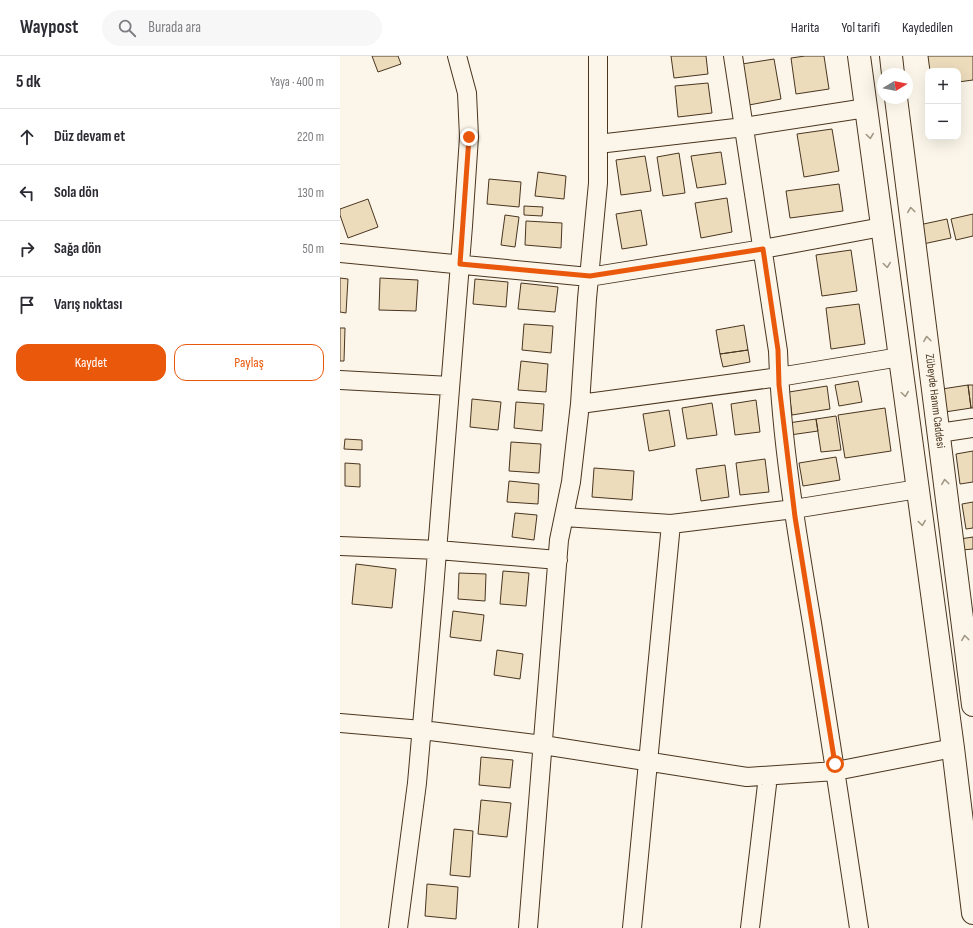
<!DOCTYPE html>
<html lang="tr">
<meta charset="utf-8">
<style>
body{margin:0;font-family:"Sofia Sans Condensed",sans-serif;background:#f7f7f7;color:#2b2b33}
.controls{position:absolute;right:12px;top:12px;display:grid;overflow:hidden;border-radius:8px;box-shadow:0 4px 16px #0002}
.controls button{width:36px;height:36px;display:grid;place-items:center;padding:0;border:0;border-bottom:1px solid #e1e1e2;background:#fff;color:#2b2b33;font:20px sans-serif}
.compass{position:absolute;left:537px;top:12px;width:36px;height:36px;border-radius:50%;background:#fff;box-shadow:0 4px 16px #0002;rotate:80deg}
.stop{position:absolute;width:12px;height:12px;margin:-9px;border:3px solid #ea580c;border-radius:50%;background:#fff}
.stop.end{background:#ea580c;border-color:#fff;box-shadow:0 1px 4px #0008}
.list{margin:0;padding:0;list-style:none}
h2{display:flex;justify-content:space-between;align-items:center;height:52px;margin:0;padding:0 16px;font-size:17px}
h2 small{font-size:13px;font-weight:400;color:#7c7c81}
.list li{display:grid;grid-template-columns:26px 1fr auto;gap:12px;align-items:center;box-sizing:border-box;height:56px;padding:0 16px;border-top:1px solid #e1e1e2}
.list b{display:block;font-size:15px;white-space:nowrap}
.list em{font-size:13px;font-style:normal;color:#7c7c81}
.actions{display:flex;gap:8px;padding:12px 16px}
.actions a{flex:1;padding:9px 0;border:1px solid #ea580c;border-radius:12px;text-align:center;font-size:14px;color:#ea580c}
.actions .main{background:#ea580c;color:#fff}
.icon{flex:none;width:22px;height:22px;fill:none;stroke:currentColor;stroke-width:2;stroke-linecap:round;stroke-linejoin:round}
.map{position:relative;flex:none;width:633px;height:872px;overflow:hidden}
header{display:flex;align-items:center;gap:24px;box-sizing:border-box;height:56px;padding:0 20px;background:#fff;border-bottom:1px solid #e1e1e2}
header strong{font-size:19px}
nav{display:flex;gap:22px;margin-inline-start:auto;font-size:14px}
.search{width:280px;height:36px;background:#f7f7f7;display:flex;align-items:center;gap:10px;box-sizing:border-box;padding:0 14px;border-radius:22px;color:#7c7c81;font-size:15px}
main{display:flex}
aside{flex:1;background:#fff}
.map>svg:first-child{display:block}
.building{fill:#ecdcbc;stroke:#4a3520}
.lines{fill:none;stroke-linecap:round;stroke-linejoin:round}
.minor-casing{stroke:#4a3520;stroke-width:20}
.major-casing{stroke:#4a3520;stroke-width:24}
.minor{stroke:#fbf6e9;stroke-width:18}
.major{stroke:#fbf6e9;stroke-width:22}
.oneway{stroke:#a29684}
.route{stroke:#ea580c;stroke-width:5}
.labels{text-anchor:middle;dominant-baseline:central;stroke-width:3;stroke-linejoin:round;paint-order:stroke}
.street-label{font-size:12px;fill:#4a3520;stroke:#fbf6e9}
</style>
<header>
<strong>Waypost</strong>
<div class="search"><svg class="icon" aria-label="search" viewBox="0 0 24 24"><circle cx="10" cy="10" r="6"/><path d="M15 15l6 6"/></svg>Burada ara</div>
<nav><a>Harita</a><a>Yol tarifi</a><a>Kaydedilen</a></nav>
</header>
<main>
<aside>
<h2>5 dk<small>Yaya · 400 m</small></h2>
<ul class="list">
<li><svg class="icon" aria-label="ahead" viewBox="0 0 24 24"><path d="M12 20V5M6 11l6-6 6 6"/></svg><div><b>Düz devam et</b></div><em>220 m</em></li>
<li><svg class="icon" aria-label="left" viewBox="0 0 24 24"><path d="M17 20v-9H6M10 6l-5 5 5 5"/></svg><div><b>Sola dön</b></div><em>130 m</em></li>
<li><svg class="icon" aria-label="right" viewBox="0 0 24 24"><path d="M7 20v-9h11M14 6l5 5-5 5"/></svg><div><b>Sağa dön</b></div><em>50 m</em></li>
<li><svg class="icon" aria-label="arrive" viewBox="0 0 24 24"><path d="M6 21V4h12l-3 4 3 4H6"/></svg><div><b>Varış noktası</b></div></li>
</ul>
<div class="actions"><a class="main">Kaydet</a><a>Paylaş</a></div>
</aside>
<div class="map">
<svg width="633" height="872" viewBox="0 0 633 872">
<rect width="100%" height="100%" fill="#fbf6e9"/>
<path class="building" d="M32 0H58L61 8 38 16Z
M331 0H366L368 18 334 22Z
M465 0H484L489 33 456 38 451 2Z
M588 0H633V24L618 26V15H590Z
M434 3 441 43 409 49 402 8Z
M368 27 372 57 338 61 335 30Z
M492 73 499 115 464 121 457 78Z
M381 96 386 128 357 132 351 100Z
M339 97 345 137 323 140 317 101Z
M305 100 311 135 281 139 276 104Z
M198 116 226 120 224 143 195 140Z
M149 123 181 126 179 151 147 148Z
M499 128 503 155 450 162 446 135Z
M387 142 392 176 361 182 355 147Z
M28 143 38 171 8 182 0 159V153Z
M184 150 203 151 202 160 184 159Z
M301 154 307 189 282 193 276 158Z
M633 158V180L616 184 611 163Z
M165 159 179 161 175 191 161 189Z
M607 163 611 182 583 188 579 169Z
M186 165 222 167 221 192 185 189Z
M511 194 517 235 482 240 476 199Z
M0 222 8 223 6 257 0 256Z
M40 222 78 224 76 255 39 254Z
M135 223 168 226 166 251 133 248Z
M181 227 218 231 215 256 178 253Z
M519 248 525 288 491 293 486 252Z
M184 268 213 270 211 297 182 294Z
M404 269 408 294 380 298 376 274Z
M0 272H5L4 305H0Z
M408 294 410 306 383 311 380 298Z
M181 305 208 308 206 336 178 334Z
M518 325 522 346 499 350 495 329Z
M628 329H633V352H631Z
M628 329 631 352 605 356 602 333Z
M487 330 490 353 452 359 449 336Z
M132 343 161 346 158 374 130 371Z
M416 344 420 376 395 379 391 348Z
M176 346 204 348 202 375 174 372Z
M372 347 377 379 347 383 342 352Z
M545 352 551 395 505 402 498 359Z
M329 354 335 390 309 395 303 358Z
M496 360 501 394 481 396 476 363Z
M476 363 478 375 450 379 448 367Z
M5 383 22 384V394L4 393Z
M171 386 201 388 199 417 169 415Z
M633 395V426L620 428 616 398Z
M496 401 500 424 463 430 459 407Z
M425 403 429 436 400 439 396 407Z
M5 407 20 408V431L5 430Z
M385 409 389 441 361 445 356 413Z
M254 412 294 415 292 444 252 441Z
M169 425 199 428 198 448 167 446Z
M633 446V472L626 473 622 448Z
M175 457 197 459 194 484 172 481Z
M633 481V493L622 494 620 483Z
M16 508 56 513 52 552 12 548Z
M163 515 189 517 186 550 160 548Z
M119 517 146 518 145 545 118 543Z
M113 555 144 559 141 585 110 581Z
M157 594 183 598 180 623 154 619Z
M141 701 173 704 170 732 139 729Z
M141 744 171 747 167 781 138 778Z
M114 773 133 775 130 821 110 819Z
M87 828 118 831 116 863 85 860Z"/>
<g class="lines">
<g class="minor-casing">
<path id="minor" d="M393 0 438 295C441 385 457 478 472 567 488 669 504 770 519 872
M258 88 404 71 526 52
M0 197 249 221 423 193 542 171
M0 324 110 330
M240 348 439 321 560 301
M599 377 633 372
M224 461 331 468 454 453 578 433
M0 490 98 494 218 504
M0 667 82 674 203 689 407 721 496 715 613 692
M58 872 77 727 94 533 123 170 129 81 127 37 117 0
M188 872 219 484 231 426 240 348 247 243 258 127V0
M292 872 331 468
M410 872 428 720"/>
</g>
<g class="major-casing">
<path id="major" d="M519 0 613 692 633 857
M551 0 553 18
M556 42 633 649"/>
</g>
<use href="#minor" class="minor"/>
<use href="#major" class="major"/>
</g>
<defs><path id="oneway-chevron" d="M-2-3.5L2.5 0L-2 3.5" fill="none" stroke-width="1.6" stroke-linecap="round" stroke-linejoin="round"/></defs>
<g class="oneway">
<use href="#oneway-chevron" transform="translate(530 80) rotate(82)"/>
<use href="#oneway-chevron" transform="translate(571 154) rotate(-97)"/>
<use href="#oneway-chevron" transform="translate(547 209) rotate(82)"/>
<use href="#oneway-chevron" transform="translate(587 283) rotate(-97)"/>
<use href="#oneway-chevron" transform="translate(565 338) rotate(82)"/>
<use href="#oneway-chevron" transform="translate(605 426) rotate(-97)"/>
<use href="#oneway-chevron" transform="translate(582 467) rotate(82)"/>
<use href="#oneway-chevron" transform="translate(625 582) rotate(-97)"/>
</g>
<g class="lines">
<path class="route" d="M129 81 120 208 250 220 423 193 438 294 439 329 455 461 495 708"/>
</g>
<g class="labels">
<g class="street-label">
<text transform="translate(595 345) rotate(83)">Zübeyde Hanım Caddesi</text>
</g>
</g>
</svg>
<div class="controls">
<button>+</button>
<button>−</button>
</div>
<svg class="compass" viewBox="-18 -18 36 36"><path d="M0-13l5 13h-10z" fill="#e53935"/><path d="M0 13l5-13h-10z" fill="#7c7c81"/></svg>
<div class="stop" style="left:495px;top:708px"></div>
<div class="stop end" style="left:129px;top:81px"></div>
</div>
</main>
